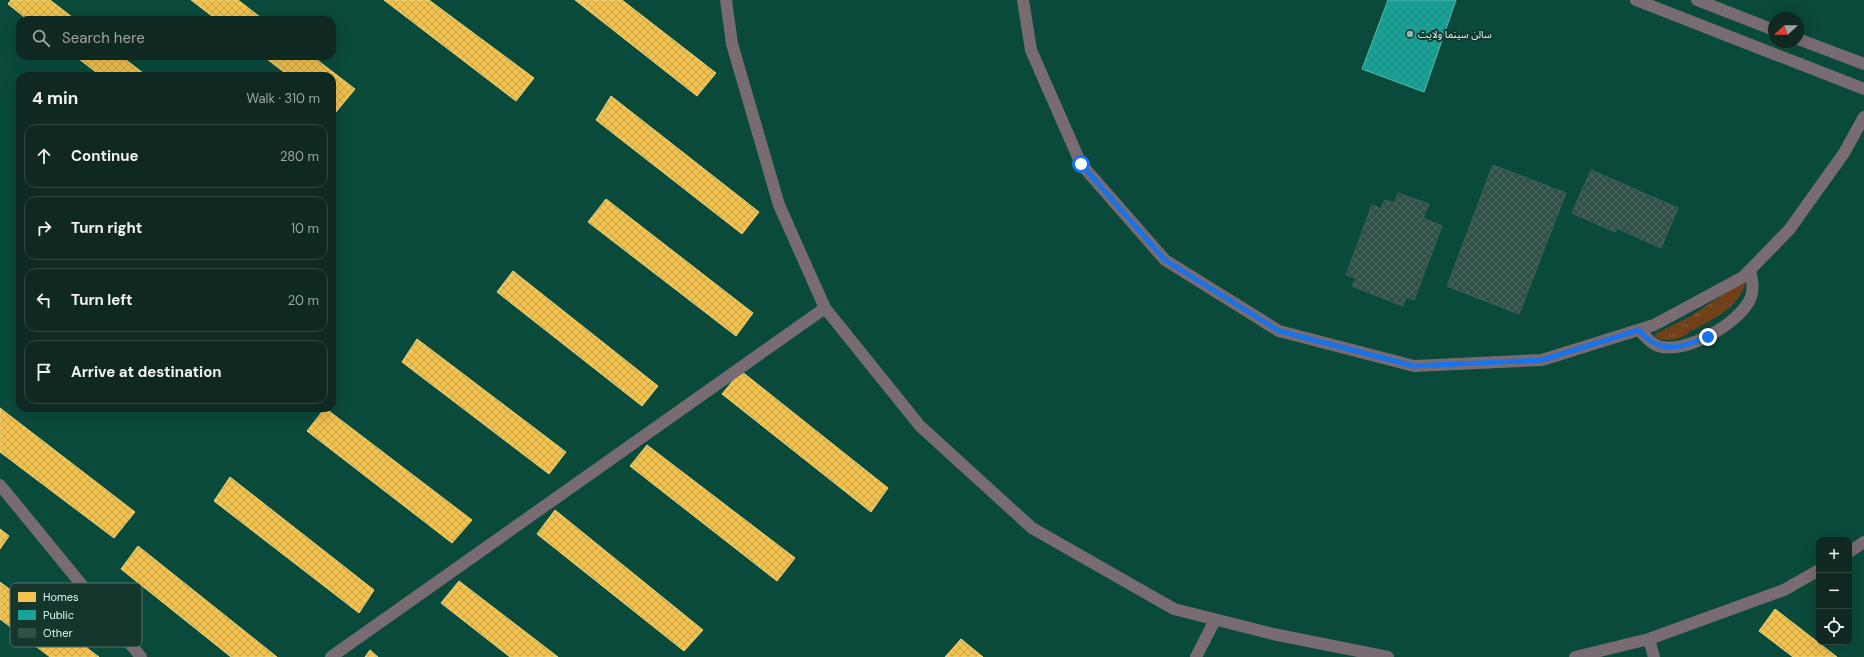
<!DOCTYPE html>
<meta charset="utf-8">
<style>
body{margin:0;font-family:"DM Sans","Noto Sans Arabic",sans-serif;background:#1e342f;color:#f1f3f6}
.controls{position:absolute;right:12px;bottom:12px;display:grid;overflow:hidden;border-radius:8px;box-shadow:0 4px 16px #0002}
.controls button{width:36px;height:36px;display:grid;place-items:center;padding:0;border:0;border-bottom:1px solid #304440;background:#102822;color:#f1f3f6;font:20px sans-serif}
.compass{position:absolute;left:1768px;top:12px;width:36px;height:36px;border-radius:50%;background:#102822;box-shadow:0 4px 16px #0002;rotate:249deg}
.stop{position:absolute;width:12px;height:12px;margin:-9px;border:3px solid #1a73e8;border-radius:50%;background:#fff}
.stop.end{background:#1a73e8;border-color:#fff;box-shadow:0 1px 4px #0008}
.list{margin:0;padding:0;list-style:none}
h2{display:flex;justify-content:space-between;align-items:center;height:52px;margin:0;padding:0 16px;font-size:17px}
h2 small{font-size:13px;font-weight:400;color:#9ca6a5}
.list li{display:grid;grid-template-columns:26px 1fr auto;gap:12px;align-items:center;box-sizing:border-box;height:64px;margin:0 8px 8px;padding:0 8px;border:1px solid #304440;border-radius:12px}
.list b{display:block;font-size:15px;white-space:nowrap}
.list em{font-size:13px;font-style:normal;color:#9ca6a5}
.icon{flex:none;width:22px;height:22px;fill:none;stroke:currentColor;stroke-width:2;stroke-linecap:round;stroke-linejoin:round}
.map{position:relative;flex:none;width:1864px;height:657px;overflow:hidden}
.search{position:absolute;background:#102822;box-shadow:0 4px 16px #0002;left:16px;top:16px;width:320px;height:44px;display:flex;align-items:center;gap:10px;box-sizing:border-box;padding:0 14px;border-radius:12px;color:#9ca6a5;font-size:15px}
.panel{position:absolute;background:#102822;box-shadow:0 4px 16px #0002;left:16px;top:72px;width:320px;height:340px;border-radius:12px}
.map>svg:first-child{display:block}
.built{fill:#0a4a3b;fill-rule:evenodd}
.grass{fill:url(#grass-tufts)}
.homes{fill:url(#homes-cross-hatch);stroke:#ead37f}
.public{fill:url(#public-cross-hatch);stroke:#51beb3}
.building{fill:url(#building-cross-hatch);stroke:#416057}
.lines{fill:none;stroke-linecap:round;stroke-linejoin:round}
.minor{stroke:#786b72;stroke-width:12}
.route{stroke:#1a73e8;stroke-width:5}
.poi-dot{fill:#94b8ad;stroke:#15362c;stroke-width:1.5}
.labels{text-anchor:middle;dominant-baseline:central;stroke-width:4;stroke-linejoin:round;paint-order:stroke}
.poi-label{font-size:10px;fill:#d9fef1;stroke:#15362c;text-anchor:start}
.key{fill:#15362c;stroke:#507267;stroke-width:1}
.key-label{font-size:11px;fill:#d9fef1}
</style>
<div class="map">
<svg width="1864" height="657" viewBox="0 0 1864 657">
<defs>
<pattern id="grass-tufts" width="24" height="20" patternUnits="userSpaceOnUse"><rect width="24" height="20" fill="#724018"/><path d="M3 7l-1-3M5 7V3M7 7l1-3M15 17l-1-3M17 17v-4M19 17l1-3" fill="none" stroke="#865d3a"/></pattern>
<pattern id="homes-cross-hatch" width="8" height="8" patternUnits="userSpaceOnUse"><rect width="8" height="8" fill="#f2c14e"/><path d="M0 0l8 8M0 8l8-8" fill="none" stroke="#c6a44c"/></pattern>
<pattern id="public-cross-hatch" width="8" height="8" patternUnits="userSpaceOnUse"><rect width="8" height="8" fill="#17a398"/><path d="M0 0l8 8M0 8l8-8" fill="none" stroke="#248980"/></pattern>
<pattern id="building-cross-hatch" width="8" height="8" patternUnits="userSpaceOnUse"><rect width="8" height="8" fill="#2f4f47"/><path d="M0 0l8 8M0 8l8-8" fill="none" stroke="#4d6962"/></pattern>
</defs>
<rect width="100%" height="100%" fill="#15362e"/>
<path class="built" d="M0 0H1864V657H0ZM1774 18H1798V42H1774ZM20 20H332V56H20ZM20 76H332V408H20ZM1819 540H1849V642H1819Z"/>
<path class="grass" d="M1744 281H1746C1741 306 1714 319 1693 330 1688 333 1683 337 1677 339 1670 341 1663 340 1656 338L1655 334 1689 317Z"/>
<path class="homes" d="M11 0H50L76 20H28L8 4Z
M191 0H238L264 20H217Z
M384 0H429L534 78 516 101Z
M575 0H622L716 73 697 96Z
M75 56H121L147 76H101Z
M263 56H312L355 89 336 112 332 109V76H289Z
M611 96 759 212 742 234 596 120Z
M606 199 753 313 736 336 588 222Z
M513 271 658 386 642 406 497 292Z
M417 339 566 452 549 474 402 362Z
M741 371 888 488 871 512 722 394Z
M0 408 135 512 114 538 0 452Z
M325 408 472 520 452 543 307 431Z
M647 445 795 558 777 581 630 466Z
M230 477 374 590 359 613 214 501Z
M555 510 703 630 684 651 537 534Z
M0 529 9 536 0 549Z
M138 546 277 657H231L121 569Z
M459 581 558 657H510L441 603Z
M0 582 99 657H50L0 619Z
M1775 609 1837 657H1793L1759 631Z
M961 639 983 657H945Z
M370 650 378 657H365Z"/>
<path class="public" d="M1388 0H1456L1424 92 1362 69Z"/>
<path class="building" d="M1493 165 1566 193 1519 314 1447 286Z
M1591 170 1678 208 1661 248 1617 228 1615 232 1572 213Z
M1398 193 1429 204 1423 218 1442 226 1414 300 1406 297 1403 306 1352 286 1356 278 1346 275 1372 205 1381 209 1385 200 1394 203Z"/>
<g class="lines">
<path class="minor" d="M726 0 732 44 779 205 825 308 920 426 1032 528 1174 609 1273 634 1388 657
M1023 0 1031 50 1081 164 1165 260 1279 331 1414 366 1542 360 1654 325 1743 277 1789 230 1844 153 1864 117
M1636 0 1864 89
M1697 0 1774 30
M1798 39 1864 64
M1639 330C1645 336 1650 343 1658 346 1685 355 1741 323 1751 297 1754 288 1752 279 1750 270
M0 485 141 657
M1849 552 1864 542
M1649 639 1654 657
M331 657 825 308
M1196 657 1215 620
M1575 657 1649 639 1784 590 1819 570"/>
</g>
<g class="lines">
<path class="route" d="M1081 164 1165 260 1279 331 1414 366 1542 360 1639 330C1660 356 1681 347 1708 337"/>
</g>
<circle class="poi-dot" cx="1410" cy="34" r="4"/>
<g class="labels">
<g class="poi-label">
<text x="1418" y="34">سالن سینما ولایت</text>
</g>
</g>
<rect x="10" y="583" width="132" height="64" rx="6" class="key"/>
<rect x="18" y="592" width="18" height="10" fill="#f2c14e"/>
<rect x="18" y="610" width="18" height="10" fill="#17a398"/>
<rect x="18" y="628" width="18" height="10" fill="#2f4f47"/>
<g class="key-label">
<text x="43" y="601">Homes</text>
<text x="43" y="619">Public</text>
<text x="43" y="637">Other</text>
</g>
</svg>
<div class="controls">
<button>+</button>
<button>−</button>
<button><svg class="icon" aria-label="locate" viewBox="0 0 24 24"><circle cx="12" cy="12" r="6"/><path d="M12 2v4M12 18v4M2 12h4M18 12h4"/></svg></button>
</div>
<svg class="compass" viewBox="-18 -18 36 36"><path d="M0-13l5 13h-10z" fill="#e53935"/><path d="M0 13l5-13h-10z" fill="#9ca6a5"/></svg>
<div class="stop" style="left:1081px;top:164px"></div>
<div class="stop end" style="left:1708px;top:337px"></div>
<div class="search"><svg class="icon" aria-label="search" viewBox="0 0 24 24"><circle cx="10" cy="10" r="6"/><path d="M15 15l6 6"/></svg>Search here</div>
<section class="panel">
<h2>4 min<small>Walk · 310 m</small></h2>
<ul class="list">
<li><svg class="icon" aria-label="ahead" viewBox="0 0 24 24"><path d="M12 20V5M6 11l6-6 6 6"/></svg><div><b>Continue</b></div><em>280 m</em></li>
<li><svg class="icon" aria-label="right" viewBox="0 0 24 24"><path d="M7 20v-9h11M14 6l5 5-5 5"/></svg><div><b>Turn right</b></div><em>10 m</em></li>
<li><svg class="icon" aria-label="left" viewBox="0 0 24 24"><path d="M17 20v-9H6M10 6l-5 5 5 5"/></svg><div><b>Turn left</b></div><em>20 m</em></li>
<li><svg class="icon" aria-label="arrive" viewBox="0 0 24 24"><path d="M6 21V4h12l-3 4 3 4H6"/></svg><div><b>Arrive at destination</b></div></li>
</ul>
</section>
</div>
